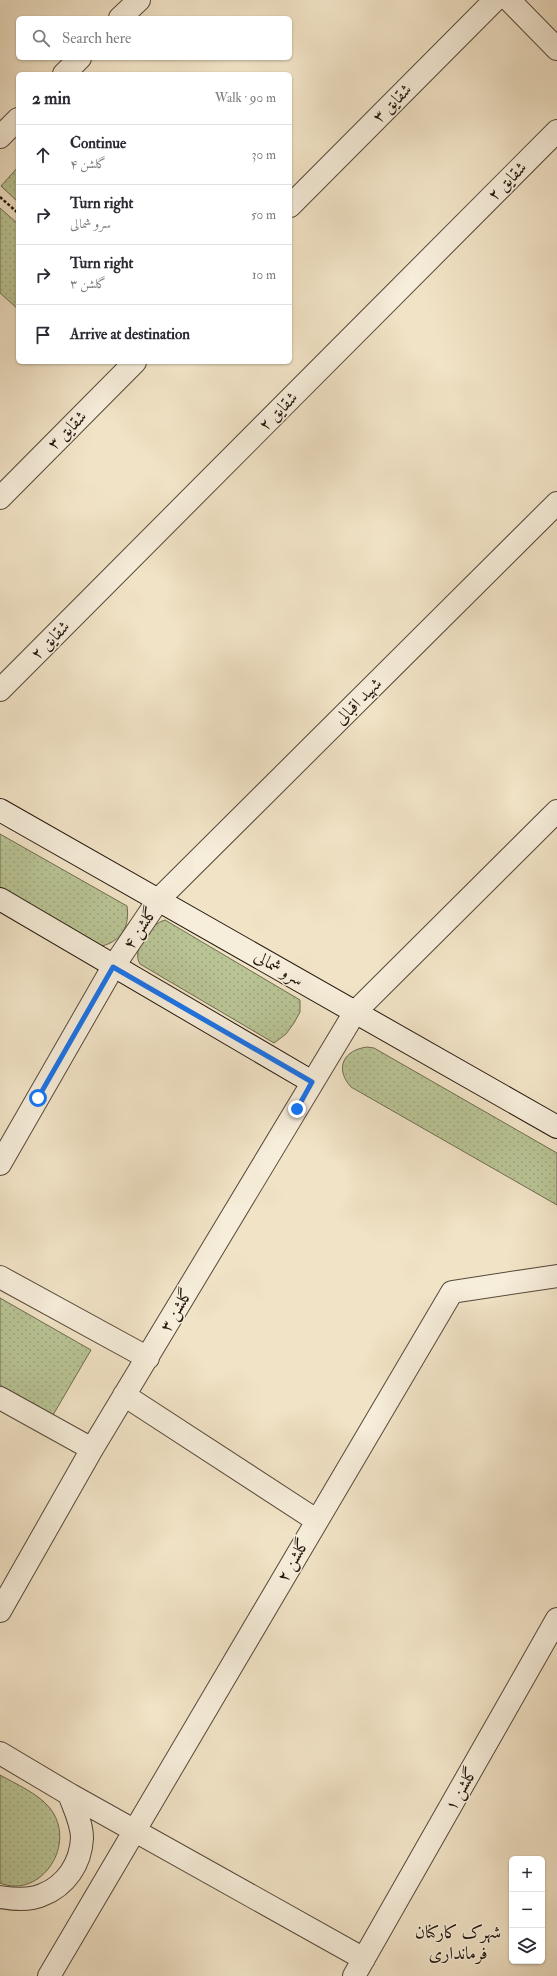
<!DOCTYPE html>
<meta charset="utf-8">
<style>
body{margin:0;font-family:"IM FELL Double Pica",Amiri,serif;background:#f7f7f7;color:#2b2b33}
.controls{position:absolute;right:12px;bottom:12px;display:grid;overflow:hidden;border-radius:6px;box-shadow:0 1px 3px #0004}
.controls button{width:36px;height:36px;display:grid;place-items:center;padding:0;border:0;border-bottom:1px solid #e1e1e2;background:#fff;color:#2b2b33;font:20px sans-serif}
.stop{position:absolute;width:12px;height:12px;margin:-9px;border:3px solid #1a73e8;border-radius:50%;background:#fff}
.stop.end{background:#1a73e8;border-color:#fff;box-shadow:0 1px 4px #0008}
.list{margin:0;padding:0;list-style:none}
h2{display:flex;justify-content:space-between;align-items:center;height:52px;margin:0;padding:0 16px;font-size:17px}
h2 small{font-size:13px;font-weight:400;color:#7c7c81}
.list li{display:grid;grid-template-columns:26px 1fr auto;gap:12px;align-items:center;box-sizing:border-box;height:60px;padding:0 16px;border-top:1px solid #e1e1e2}
.list b{display:block;font-size:15px;white-space:nowrap}
.list p{margin:0;font-size:13px;white-space:nowrap;color:#7c7c81}
.list em{font-size:13px;font-style:normal;color:#7c7c81}
.icon{flex:none;width:22px;height:22px;fill:none;stroke:currentColor;stroke-width:2;stroke-linecap:round;stroke-linejoin:round}
.map{position:relative;flex:none;width:557px;height:1976px;overflow:hidden}
.search{position:absolute;background:#fff;box-shadow:0 1px 3px #0004;left:16px;top:16px;width:276px;height:44px;display:flex;align-items:center;gap:10px;box-sizing:border-box;padding:0 14px;border-radius:6px;color:#7c7c81;font-size:15px}
.panel{position:absolute;background:#fff;box-shadow:0 1px 3px #0004;left:16px;top:72px;width:276px;height:292px;border-radius:6px}
.map>svg:first-child{display:block}
.grass{fill:url(#grass-dots);stroke:#6e6d50}
.lines{fill:none;stroke-linecap:round;stroke-linejoin:round}
.street-casing{stroke:#56493a;stroke-width:24}
.secondary-casing{stroke:#22160c;stroke-width:24}
.path{stroke:#22160c;stroke-width:2.5;stroke-dasharray:3 2;stroke-linecap:butt}
.street{stroke:#f6edda;stroke-width:22}
.secondary{stroke:#f6edda;stroke-width:22}
.route{stroke:#1a73e8;stroke-width:5}
.labels{text-anchor:middle;dominant-baseline:central;stroke-width:3;stroke-linejoin:round;paint-order:stroke}
.street-label{font-size:17px;fill:#22160c;stroke:#f6edda}
.neighbourhood-label{font-size:18px;fill:#22160c;stroke:#f6edda}
</style>
<div class="map">
<svg width="557" height="1976" viewBox="0 0 557 1976">
<defs>
<pattern id="grass-dots" width="8" height="8" patternUnits="userSpaceOnUse"><rect width="8" height="8" fill="#b9c495"/><path d="M2 2h.1M6 6h.1" fill="none" stroke="#9fa87f" stroke-width="1.8" stroke-linecap="round"/></pattern>
</defs>
<rect width="100%" height="100%" fill="#f1e3c6"/>
<filter id="stains"><feTurbulence type="fractalNoise" baseFrequency=".005" numOctaves="4"/><feColorMatrix values="0 0 0 0 .2 0 0 0 0 .09 0 0 0 0 .02 0 0 0 .5 -.17"/></filter>
<radialGradient id="worn" r=".72"><stop offset=".6" stop-color="#630" stop-opacity="0"/><stop offset="1" stop-color="#630" stop-opacity=".3"/></radialGradient>
<path class="grass" d="M18 167V202L1 186Z
M0 208 18 224V309L0 293Z
M0 834 127 906C130 925 122 941 102 946L0 887Z
M165 920 300 1000V1012L294 1023 286 1034 274 1043 140 964C131 950 150 924 165 920Z
M367 1047 374 1048 557 1153V1205L351 1087C334 1068 344 1050 367 1047Z
M0 1298 91 1350 53 1415 0 1385Z
M0 1775C16 1784 37 1793 49 1807 79 1843 41 1900 0 1883Z"/>
<g class="lines">
<g class="street-casing">
<path id="street" d="M509 0 557 49
M120 18 139 0
M64 74 80 58
M0 137 18 119
M290 206 495 0
M0 498 135 362
M0 690 557 131
M0 1164 113 967 159 899 557 503
M0 1277 148 1358
M124 1395 316 1520
M0 1398 92 1449
M0 1611 92 1449 355 1012 557 811
M0 1753 69 1794 364 1959
M0 1897C13 1899 29 1901 42 1895 66 1886 81 1863 82 1838 82 1823 74 1808 69 1794
M49 1976 452 1292 557 1276
M354 1976 557 1619"/>
</g>
<g class="secondary-casing">
<path id="secondary" d="M0 810 557 1127
M0 899 312 1082"/>
</g>
<path class="path" d="M0 197 18 213"/>
<use href="#street" class="street"/>
<use href="#secondary" class="secondary"/>
</g>
<g class="lines">
<path class="route" d="M38 1098 113 967 312 1082 297 1109"/>
</g>
<g class="labels">
<g class="street-label">
<text transform="translate(392 103) rotate(-45)">شقایق ۳</text>
<text transform="translate(507 181) rotate(-45)">شقایق ۲</text>
<text transform="translate(278 411) rotate(-45)">شقایق ۲</text>
<text transform="translate(67 430) rotate(-45)">شقایق ۳</text>
<text transform="translate(50 640) rotate(-45)">شقایق ۲</text>
<text transform="translate(358 701) rotate(-45)">شهید اقبالی</text>
<text transform="translate(140 928) rotate(-56)">گلشن ۴</text>
<text transform="translate(279 968) rotate(30)">سرو شمالی</text>
<text transform="translate(176 1310) rotate(-59)">گلشن ۳</text>
<text transform="translate(293 1560) rotate(-60)">گلشن ۲</text>
<text transform="translate(461 1789) rotate(-60)">گلشن ۱</text>
</g>
<g class="neighbourhood-label">
<text x="458" y="1932">شهرک کارکنان<tspan x="458" dy="21">فرمانداری</tspan></text>
</g>
</g>
<rect width="100%" height="100%" filter="url(#stains)"/>
<rect width="100%" height="100%" fill="url(#worn)"/>
</svg>
<div class="controls">
<button>+</button>
<button>−</button>
<button><svg class="icon" aria-label="layers" viewBox="0 0 24 24"><path d="M12 4l9 5-9 5-9-5zM3 14l9 5 9-5"/></svg></button>
</div>
<div class="stop" style="left:38px;top:1098px"></div>
<div class="stop end" style="left:297px;top:1109px"></div>
<div class="search"><svg class="icon" aria-label="search" viewBox="0 0 24 24"><circle cx="10" cy="10" r="6"/><path d="M15 15l6 6"/></svg>Search here</div>
<section class="panel">
<h2>2 min<small>Walk · 90 m</small></h2>
<ul class="list">
<li><svg class="icon" aria-label="ahead" viewBox="0 0 24 24"><path d="M12 20V5M6 11l6-6 6 6"/></svg><div><b>Continue</b><p>گلشن ۴</p></div><em>30 m</em></li>
<li><svg class="icon" aria-label="right" viewBox="0 0 24 24"><path d="M7 20v-9h11M14 6l5 5-5 5"/></svg><div><b>Turn right</b><p>سرو شمالی</p></div><em>50 m</em></li>
<li><svg class="icon" aria-label="right" viewBox="0 0 24 24"><path d="M7 20v-9h11M14 6l5 5-5 5"/></svg><div><b>Turn right</b><p>گلشن ۳</p></div><em>10 m</em></li>
<li><svg class="icon" aria-label="arrive" viewBox="0 0 24 24"><path d="M6 21V4h12l-3 4 3 4H6"/></svg><div><b>Arrive at destination</b></div></li>
</ul>
</section>
</div>
